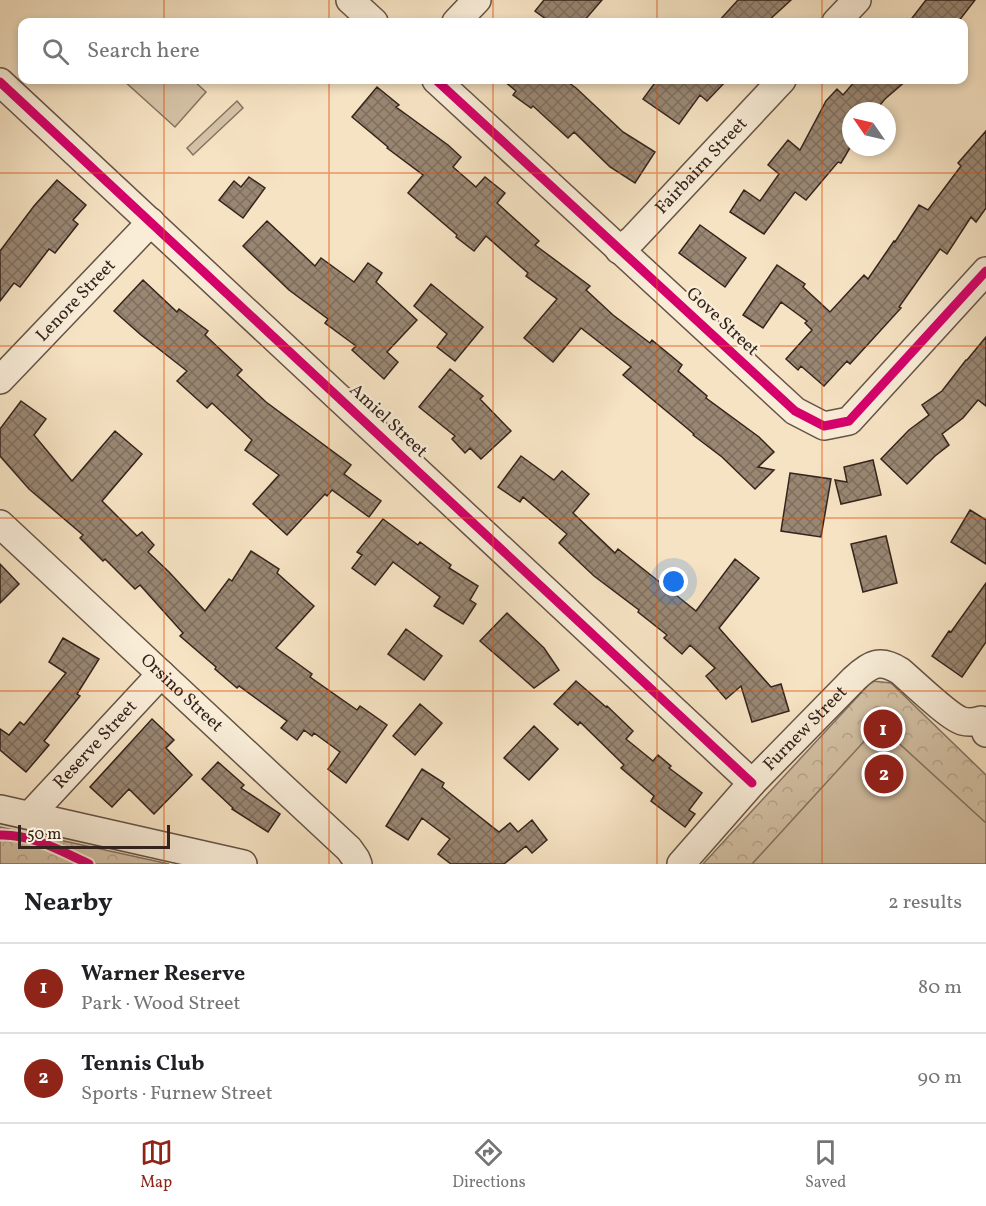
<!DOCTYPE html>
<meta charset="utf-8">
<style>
body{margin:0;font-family:Vollkorn,serif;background:#f6f6f6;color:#202124}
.compass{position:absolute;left:842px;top:102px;width:54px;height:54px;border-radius:50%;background:#fff;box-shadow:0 3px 9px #0003;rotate:304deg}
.scale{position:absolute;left:18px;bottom:15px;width:152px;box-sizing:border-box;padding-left:6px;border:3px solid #35241d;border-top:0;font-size:16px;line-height:21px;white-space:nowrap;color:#35241d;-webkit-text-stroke:4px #f9edd8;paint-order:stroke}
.you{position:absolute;left:674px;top:582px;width:21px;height:21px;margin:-15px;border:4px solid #fff;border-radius:50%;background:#1a73e8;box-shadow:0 0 0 9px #1a73e833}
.badge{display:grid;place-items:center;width:39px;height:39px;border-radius:50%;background:#8f2418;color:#fff;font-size:20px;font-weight:700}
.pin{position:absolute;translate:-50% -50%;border:3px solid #fff;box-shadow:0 2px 6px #0006}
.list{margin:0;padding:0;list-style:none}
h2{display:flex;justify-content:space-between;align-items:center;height:78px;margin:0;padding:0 24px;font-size:26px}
h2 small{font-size:20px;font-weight:400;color:#757577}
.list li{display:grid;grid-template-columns:39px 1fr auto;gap:18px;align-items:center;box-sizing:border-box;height:90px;padding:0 24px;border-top:2px solid #e0e0e0}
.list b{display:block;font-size:22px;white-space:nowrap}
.list p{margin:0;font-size:20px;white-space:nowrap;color:#757577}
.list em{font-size:20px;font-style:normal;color:#757577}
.icon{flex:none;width:33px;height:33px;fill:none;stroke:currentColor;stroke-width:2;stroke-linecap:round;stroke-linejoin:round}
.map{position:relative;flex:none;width:986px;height:864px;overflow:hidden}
.search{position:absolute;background:#fff;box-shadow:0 3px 9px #0003;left:18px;right:18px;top:18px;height:66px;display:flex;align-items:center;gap:15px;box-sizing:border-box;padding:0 21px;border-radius:12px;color:#757577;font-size:22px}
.sheet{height:258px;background:#fff}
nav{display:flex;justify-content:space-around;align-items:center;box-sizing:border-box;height:84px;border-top:2px solid #e0e0e0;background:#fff;font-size:16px;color:#757577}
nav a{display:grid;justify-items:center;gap:3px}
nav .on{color:#8f2418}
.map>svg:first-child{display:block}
.park{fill:url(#park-crowns);stroke:#857462;stroke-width:1.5}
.pitch{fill:#d5c3a7;stroke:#857462;stroke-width:1.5}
.building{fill:url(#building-cross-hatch);stroke:#35241d;stroke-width:1.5}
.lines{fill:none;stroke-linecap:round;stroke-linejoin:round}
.minor-casing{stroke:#655446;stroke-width:30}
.minor{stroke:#f9edd8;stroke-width:27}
.cycleway-casing{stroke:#f9edd8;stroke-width:13}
.cycleway{stroke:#d6006c;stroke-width:9}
.grid{fill:none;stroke:#df560d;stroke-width:1.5;stroke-opacity:0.55}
.labels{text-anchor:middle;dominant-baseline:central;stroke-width:5;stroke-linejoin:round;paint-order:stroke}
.street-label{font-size:18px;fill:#35241d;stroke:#f9edd8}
</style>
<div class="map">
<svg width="986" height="864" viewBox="0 0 986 864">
<defs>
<pattern id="park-crowns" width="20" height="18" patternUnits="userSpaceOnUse" patternTransform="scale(1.5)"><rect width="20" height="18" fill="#d5c3a7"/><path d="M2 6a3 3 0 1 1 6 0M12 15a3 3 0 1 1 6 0" fill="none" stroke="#b7a78f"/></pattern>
<pattern id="building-cross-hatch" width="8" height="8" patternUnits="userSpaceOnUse" patternTransform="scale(1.5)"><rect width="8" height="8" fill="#998773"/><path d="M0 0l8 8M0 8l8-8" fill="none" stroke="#7e6e5e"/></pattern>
</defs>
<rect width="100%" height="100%" fill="#f6e3c3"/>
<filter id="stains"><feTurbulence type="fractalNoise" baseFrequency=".00333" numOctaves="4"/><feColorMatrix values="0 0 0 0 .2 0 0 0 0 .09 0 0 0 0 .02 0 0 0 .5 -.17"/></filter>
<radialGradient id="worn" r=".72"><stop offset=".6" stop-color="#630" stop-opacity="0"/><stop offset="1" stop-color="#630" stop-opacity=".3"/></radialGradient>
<path class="park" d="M872 681 891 683 986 775V864H703Z
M0 827 169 864H0Z"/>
<path class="pitch" d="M123 80H193L206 92 175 127Z
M237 101 243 108 193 155 187 148Z
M879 725 986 823V864H752Z"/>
<path class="building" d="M544 0H602L583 22H550L535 11Z
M738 0H791L767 22H718Z
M926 0H975L958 22H909Z
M503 80H565L576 88 623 132 655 152 635 183 610 167 574 132 568 138 533 106 531 108 513 95 516 91Z
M657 80H727L707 101 700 95 679 124 643 99Z
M856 80H907L885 99 875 111H851V146L841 163 838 162 806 200 795 192 764 234 730 212 744 190 760 201 779 174 768 165 788 140 800 150 826 101 837 89 843 95Z
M377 87 399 105 396 107 448 145 461 157 453 167 476 187 485 177 505 193 497 203 539 241 535 245 590 286 586 290 613 315 650 343 652 340 682 365 678 371 707 396 706 398 759 437 774 452 758 467 774 470 755 489 722 457 693 435 694 434 623 375 631 367 581 328 553 362 524 338 557 299 526 276 528 273 486 236 474 251 456 237 457 235 408 193 423 175 387 148 388 147 352 117Z
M986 131V208L976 222 971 217 947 254 940 249 899 307 901 308 850 364 847 361 824 386 801 366 798 370 786 359 812 330 805 323 807 321 781 302 763 328 743 315 777 265 805 284 803 287 830 312 864 275 868 279 894 241 895 242 919 205 928 210 961 166 958 163Z
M249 177 265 188 243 218 219 200 234 181 241 187Z
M57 180 86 205 73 220 78 224 55 253 49 249 20 287 14 283 0 301V251L34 206Z
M267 221 315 266 321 258 354 282 368 263 382 273 376 282 417 320 387 352 398 362 384 379 352 350 356 346 325 323 328 319 289 290 243 246Z
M700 225 746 258 725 287 679 253Z
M143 280 177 312 179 309 208 331 205 335 242 370 237 375 266 402 351 465 344 474 381 501 369 517 332 490 327 496 325 494 287 535 253 504 279 475 245 450 252 440 212 403 207 408 177 381 187 371 141 335 114 311Z
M431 284 483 327 455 361 437 347 447 334 414 306Z
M986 337V406L978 400 963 418 942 434 949 445 935 456 907 484 881 459 909 430 929 415 922 405 942 391 966 360H967Z
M450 369 483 396 480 399 511 431 481 459 470 448 465 453 452 439 455 436 419 407Z
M21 401 46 419 34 435 72 481 115 431 142 454 102 501 137 536 142 532 154 545 148 552 169 572 205 611 229 579 232 581 251 551 279 569 277 573 314 606 276 648 312 674 310 677 357 710 360 706 387 725 346 783 328 769 340 752 314 733 312 736 304 730 297 740 281 728 287 721 239 686 237 688 215 669 216 667 180 636 183 633 140 585 135 589 105 559 103 561 80 538 83 535 29 489 0 456V429Z
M521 456 554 480 562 471 589 494 573 513 615 553 618 549 696 611 735 559 759 578 719 628 771 687 781 684 789 711 752 722 741 686 726 699 706 676 715 668 690 645 682 654 664 638 667 635 638 612 639 610 594 576 559 543 567 534 523 497 520 502 498 487Z
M873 460 881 495 841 504 835 480 847 482 844 467Z
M790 473 831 479 821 537 781 531Z
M970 510 986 520V564L951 542Z
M383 519 418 545 420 542 451 565 449 568 478 586 470 600 476 604 463 624 434 606 440 597 393 562 375 585 352 568 362 555 357 552Z
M886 536 897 583 863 592 851 544Z
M0 564 19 584 0 603Z
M986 583V642L962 677 932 656 949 631 951 632Z
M507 613 544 648 559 670 534 688 480 641Z
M406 629 442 656 424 680 388 654Z
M63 638 99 659 77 694 80 696 44 741 49 745 26 772 0 750V729L9 735 20 722 24 725 66 673 49 662Z
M576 681 606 707 607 706 633 731 626 739 653 761 658 755 671 766 669 768 702 793 689 810 695 814 685 827 651 801 654 796 621 768 624 765 580 722 578 725 554 704Z
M420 704 442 723 415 755 393 736Z
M152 719 174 740 166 748 192 775 154 814 129 789 112 807 90 787Z
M534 726 558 749 529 780 504 758Z
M218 762 244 785 241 788 280 814 268 832 232 809 233 808 202 779Z
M422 769 444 783 442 787 499 832 510 823 518 832 532 820 547 840 532 853 526 846 504 864H451L438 854 450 839 422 818 408 840 386 826Z"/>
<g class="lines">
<g class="minor-casing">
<g id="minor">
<path d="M350 0 374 22"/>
<path d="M456 22 477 0"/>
<path d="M836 22 857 0"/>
<path d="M436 80 795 411 824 426 849 421 986 271"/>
<path d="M0 82 752 783"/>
<path id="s1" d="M619 250 633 239 782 80"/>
<path id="s2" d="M0 380 151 222"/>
<path id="s3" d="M0 524 349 849 356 859 358 864"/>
<path d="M0 809 243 864"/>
<path id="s4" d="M30 815 161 674"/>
<path id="s5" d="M681 864 752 783 854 679C870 664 880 658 900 671 913 682 949 717 962 721 969 723 975 722 981 720L986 733"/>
</g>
</g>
<use href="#minor" class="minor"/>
<g class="cycleway-casing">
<path id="cycleway" d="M436 80 795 411 824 426 849 421 986 271
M0 82 752 783
M0 835C32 834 61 851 89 864"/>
</g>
<use href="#cycleway" class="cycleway"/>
</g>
<path class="grid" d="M164 0V22M329 0V22M493 0V22M657 0V22M822 0V22M164 80V864M329 80V864M493 80V864M657 80V864M822 80V864M0 173H986M0 346H986M0 518H986M0 691H986"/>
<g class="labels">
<g class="street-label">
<text stroke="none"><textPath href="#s1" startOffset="118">Fairbairn Street</textPath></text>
<text stroke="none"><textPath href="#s2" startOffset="110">Lenore Street</textPath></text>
<text transform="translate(722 322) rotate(43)">Gove Street</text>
<text transform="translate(388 421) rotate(43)">Amiel Street</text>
<text stroke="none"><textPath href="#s3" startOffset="248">Orsino Street</textPath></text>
<text stroke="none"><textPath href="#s5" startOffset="184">Furnew Street</textPath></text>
<text stroke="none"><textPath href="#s4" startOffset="96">Reserve Street</textPath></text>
</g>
</g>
<rect width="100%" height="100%" filter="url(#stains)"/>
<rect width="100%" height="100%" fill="url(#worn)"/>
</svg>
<svg class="compass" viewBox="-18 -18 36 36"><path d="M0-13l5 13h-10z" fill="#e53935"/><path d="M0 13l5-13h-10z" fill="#757577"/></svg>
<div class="scale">50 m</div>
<div class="you"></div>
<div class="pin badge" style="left:883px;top:729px">1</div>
<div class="pin badge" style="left:884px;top:774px">2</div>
<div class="search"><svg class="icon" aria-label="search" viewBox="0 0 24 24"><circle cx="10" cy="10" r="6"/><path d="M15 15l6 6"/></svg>Search here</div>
</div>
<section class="sheet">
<h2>Nearby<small>2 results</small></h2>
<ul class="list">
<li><span class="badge">1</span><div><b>Warner Reserve</b><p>Park · Wood Street</p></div><em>80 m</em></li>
<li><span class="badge">2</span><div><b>Tennis Club</b><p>Sports · Furnew Street</p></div><em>90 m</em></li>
</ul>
</section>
<nav>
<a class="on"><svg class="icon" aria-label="map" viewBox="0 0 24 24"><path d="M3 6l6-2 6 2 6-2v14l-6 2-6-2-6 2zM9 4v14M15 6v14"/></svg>Map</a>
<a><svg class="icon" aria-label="directions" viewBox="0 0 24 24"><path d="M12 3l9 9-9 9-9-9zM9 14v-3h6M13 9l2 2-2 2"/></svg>Directions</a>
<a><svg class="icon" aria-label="saved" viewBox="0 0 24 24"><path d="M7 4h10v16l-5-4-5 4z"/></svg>Saved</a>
</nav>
